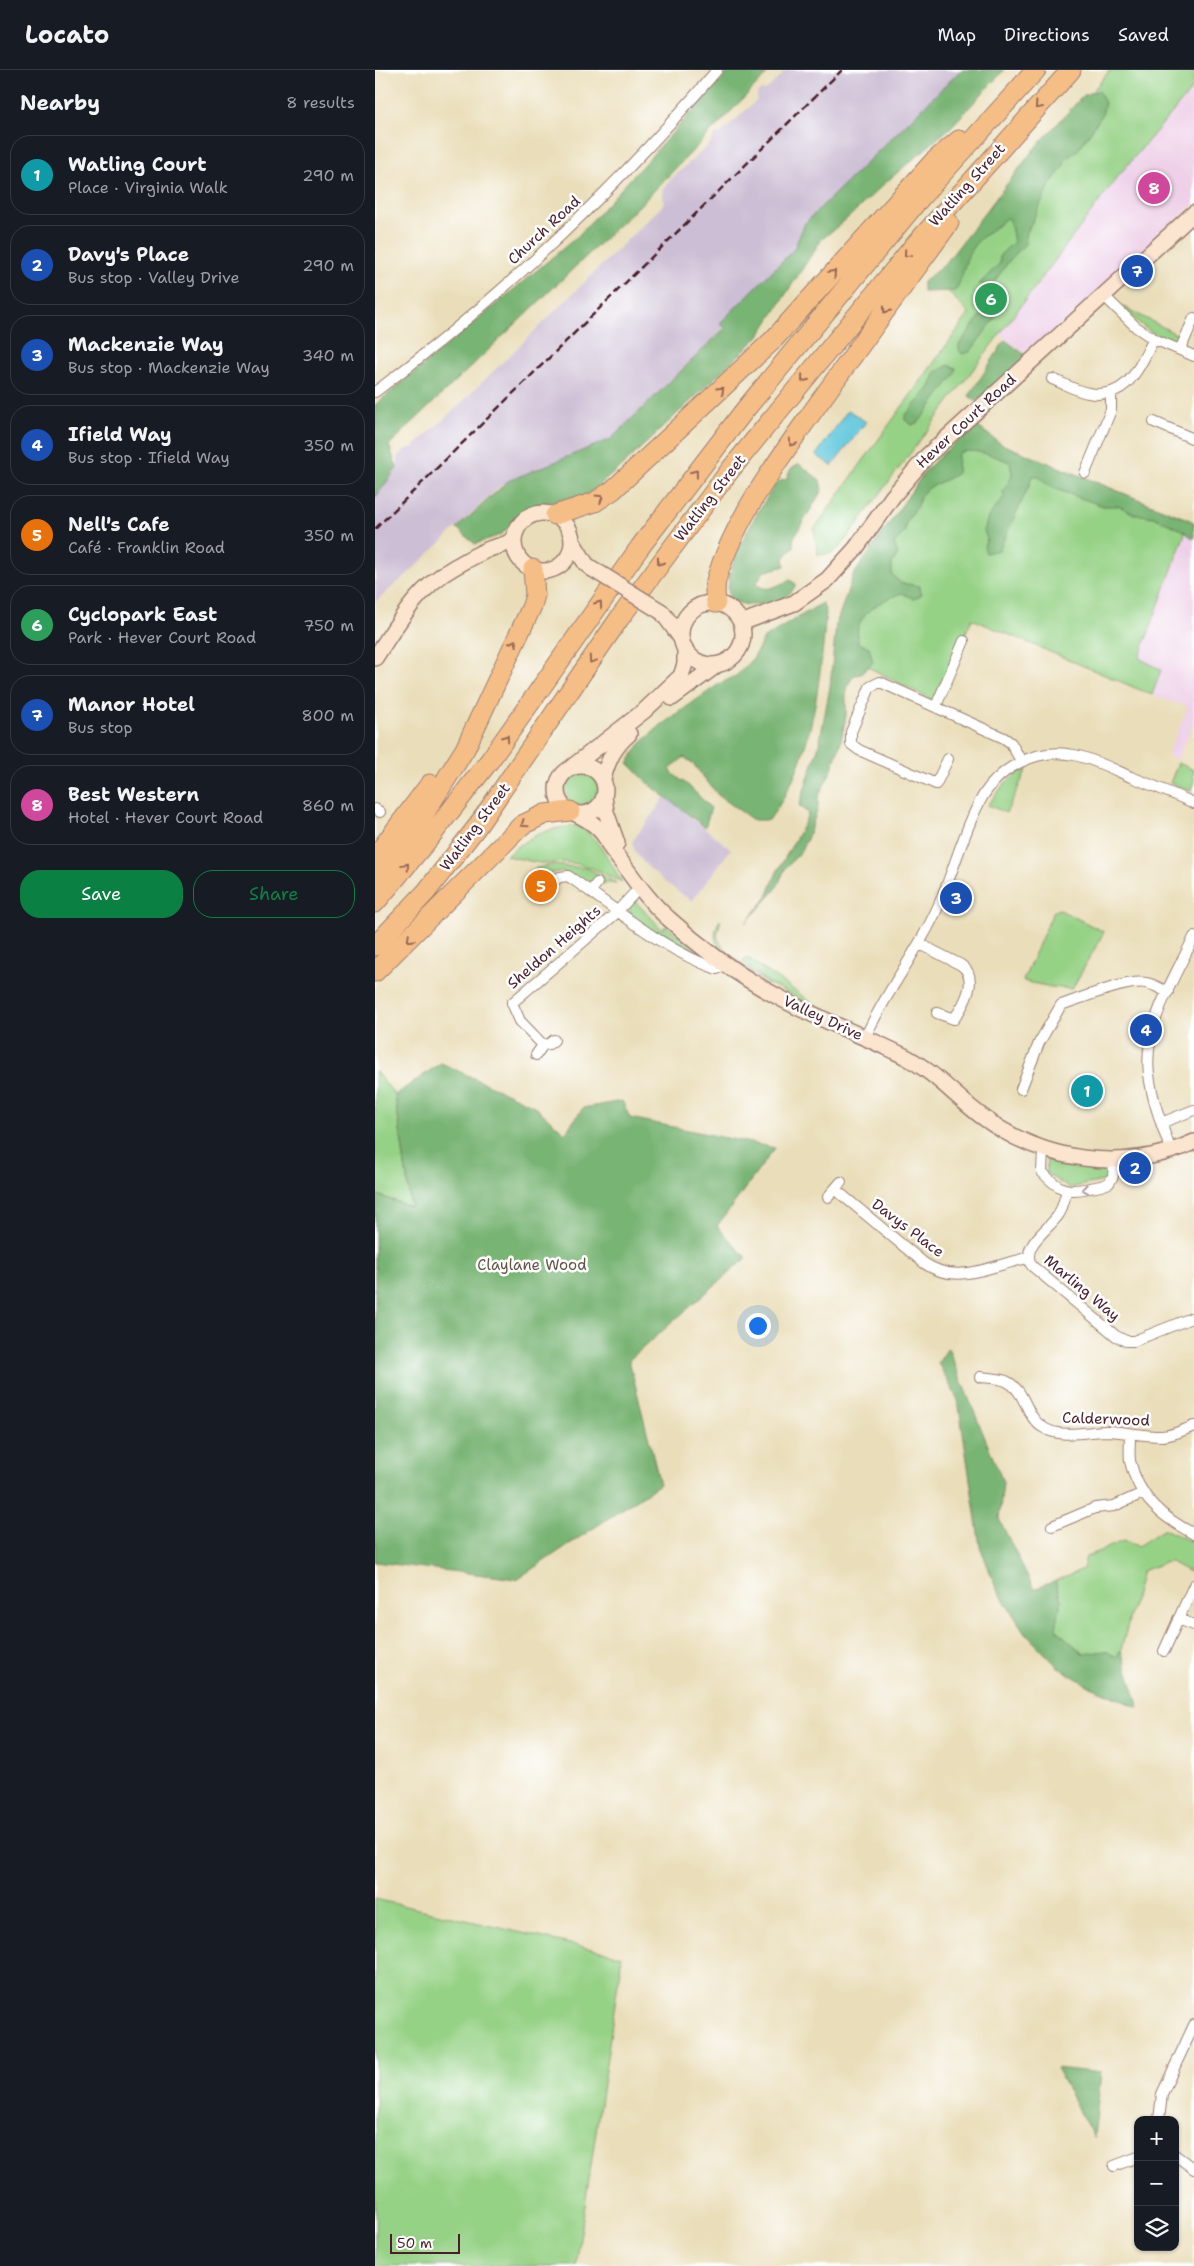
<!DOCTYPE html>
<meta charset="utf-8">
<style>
body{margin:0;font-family:"Shantell Sans",sans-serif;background:#20242c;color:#f1f3f6}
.controls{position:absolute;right:15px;bottom:15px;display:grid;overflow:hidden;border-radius:10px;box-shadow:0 1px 4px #0004}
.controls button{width:45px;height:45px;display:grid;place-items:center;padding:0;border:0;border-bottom:1px solid #363941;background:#171b24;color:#f1f3f6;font:25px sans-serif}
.scale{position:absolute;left:15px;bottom:12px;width:70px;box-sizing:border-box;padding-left:5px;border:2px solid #4a1f2b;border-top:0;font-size:14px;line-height:18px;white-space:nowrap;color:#4a1f2b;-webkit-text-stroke:4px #fff;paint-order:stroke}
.you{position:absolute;left:382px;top:1255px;width:18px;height:18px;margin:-12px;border:4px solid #fff;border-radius:50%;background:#1a73e8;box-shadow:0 0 0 8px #1a73e833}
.badge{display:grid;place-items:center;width:32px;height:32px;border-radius:50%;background:#0b8043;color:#fff;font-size:16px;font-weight:700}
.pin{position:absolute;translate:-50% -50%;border:2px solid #fff;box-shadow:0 1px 5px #0006}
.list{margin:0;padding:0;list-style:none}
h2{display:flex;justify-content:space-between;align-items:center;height:65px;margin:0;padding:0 20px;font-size:21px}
h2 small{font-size:16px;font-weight:400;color:#9ea1a6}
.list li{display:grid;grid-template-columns:32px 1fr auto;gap:15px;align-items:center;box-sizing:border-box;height:80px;margin:0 10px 10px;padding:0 10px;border:1px solid #363941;border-radius:20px}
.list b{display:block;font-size:19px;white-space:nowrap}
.list p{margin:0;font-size:16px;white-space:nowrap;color:#9ea1a6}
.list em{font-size:16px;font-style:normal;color:#9ea1a6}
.actions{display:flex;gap:10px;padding:15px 20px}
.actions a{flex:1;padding:11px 0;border:1px solid #0b8043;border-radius:20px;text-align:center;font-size:18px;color:#0b8043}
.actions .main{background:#0b8043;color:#fff}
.icon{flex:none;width:28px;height:28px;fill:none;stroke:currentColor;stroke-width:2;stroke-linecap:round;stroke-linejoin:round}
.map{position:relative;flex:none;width:819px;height:2196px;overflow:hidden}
header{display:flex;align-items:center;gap:30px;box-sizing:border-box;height:70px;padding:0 25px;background:#171b24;border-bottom:1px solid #363941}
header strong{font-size:24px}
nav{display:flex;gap:28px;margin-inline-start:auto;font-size:18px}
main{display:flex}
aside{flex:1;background:#171b24}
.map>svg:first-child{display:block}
.built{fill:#eed0e8}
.industrial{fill:#ccbed4}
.green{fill:#96d286;stroke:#707858}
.forest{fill:#78b473;stroke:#616a4f}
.water{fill:#5fc7dc;stroke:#547384}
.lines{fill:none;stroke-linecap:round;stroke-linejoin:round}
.street-casing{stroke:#9a7e72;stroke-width:12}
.secondary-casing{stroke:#9a7e72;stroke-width:18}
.highway-casing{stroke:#9a7e72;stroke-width:21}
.street{stroke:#fff;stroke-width:10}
.secondary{stroke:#fbe5cf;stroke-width:15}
.highway{stroke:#f6be87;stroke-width:19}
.rail{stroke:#4a1f2b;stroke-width:2.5;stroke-dasharray:8 4;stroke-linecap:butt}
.secondary-bridge-casing{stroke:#9a7e72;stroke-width:18;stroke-linecap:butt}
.secondary-bridge{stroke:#fbe5cf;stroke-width:15}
.oneway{stroke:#976754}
.oneway2{stroke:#ae9aa0}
.labels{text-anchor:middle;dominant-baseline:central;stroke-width:5;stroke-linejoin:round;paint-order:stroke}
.street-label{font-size:15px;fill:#4a1f2b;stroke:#fff}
.park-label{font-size:15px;fill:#615546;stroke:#fff}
</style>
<header>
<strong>Locato</strong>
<nav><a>Map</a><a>Directions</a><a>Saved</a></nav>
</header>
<main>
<aside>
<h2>Nearby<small>8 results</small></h2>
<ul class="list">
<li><span class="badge" style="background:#0f9aa8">1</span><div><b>Watling Court</b><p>Place · Virginia Walk</p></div><em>290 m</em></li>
<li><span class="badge" style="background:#1a4fb4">2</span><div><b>Davy's Place</b><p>Bus stop · Valley Drive</p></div><em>290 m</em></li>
<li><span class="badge" style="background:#1a4fb4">3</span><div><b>Mackenzie Way</b><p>Bus stop · Mackenzie Way</p></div><em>340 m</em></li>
<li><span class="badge" style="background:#1a4fb4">4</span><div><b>Ifield Way</b><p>Bus stop · Ifield Way</p></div><em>350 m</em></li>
<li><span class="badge" style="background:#e8710a">5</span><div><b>Nell's Cafe</b><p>Café · Franklin Road</p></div><em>350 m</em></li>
<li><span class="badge" style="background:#2e9e5b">6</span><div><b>Cyclopark East</b><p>Park · Hever Court Road</p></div><em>750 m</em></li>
<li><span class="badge" style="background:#1a4fb4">7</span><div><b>Manor Hotel</b><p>Bus stop</p></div><em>800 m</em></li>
<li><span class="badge" style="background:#d1479c">8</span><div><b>Best Western</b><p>Hotel · Hever Court Road</p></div><em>860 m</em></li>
</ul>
<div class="actions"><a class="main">Save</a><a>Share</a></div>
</aside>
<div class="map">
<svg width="819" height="2196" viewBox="0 0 819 2196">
<rect width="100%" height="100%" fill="#fff"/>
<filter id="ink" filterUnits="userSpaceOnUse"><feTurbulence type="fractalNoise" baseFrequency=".02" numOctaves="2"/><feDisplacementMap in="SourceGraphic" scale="10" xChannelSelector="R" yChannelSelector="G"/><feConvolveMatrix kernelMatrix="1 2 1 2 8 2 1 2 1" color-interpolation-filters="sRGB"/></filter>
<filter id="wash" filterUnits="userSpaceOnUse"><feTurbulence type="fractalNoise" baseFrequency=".0096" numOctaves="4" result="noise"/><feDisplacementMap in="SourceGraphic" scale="20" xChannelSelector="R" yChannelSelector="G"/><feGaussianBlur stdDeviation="1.12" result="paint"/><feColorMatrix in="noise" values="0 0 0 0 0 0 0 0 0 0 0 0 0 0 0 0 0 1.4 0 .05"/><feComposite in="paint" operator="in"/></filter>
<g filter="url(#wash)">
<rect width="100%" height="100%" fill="#eadeba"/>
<path class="built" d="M819 17V134L654 286 625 265 744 105Z
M815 450 819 452V652L802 690 792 685 813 637 777 625 786 601 764 589Z"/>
<path class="industrial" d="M412 0H586L430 153 419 179 346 253 350 257 236 369 126 415 36 501 0 532V428L22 398 23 387 30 379 37 378 80 339 285 138 289 132 287 120 295 110 335 74 341 64 344 65 382 30V24L386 20 390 21Z
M290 727 356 779 317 831 291 813 270 794 260 781 257 772Z"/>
<path class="green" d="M735 0H819V17L744 105 465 477 457 483 443 485 439 459 594 244 562 209 708 26 717 22Z
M747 236 803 265 804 268C785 276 758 248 747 236Z
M599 354 626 374 815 450 764 588 786 600 777 625 597 549 559 631 460 580 461 555 478 506 552 399Z
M803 693 819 700V715L816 721 795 713Z
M653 697 631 743 613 735 630 713Z
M189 719a17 17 0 1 1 34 0a17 17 0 1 1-34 0Z
M199 756C219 758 237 796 247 812L217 798 203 794 188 792 169 794 131 786C155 766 168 759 199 756Z
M177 795 212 798 241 813H211L188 801 167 805 163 802 158 806 154 803 161 798Z
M261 832 287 859 291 856 338 892 296 875 254 845V837Z
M683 839 729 862 697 919 676 917 648 911 678 842Z
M345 850C346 855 341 861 343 868 347 882 382 906 395 914L368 892 370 888 374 889 439 934 486 957 481 958 399 916 391 914 343 876C338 867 340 858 345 850Z
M0 1001 20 1025 36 1137 0 1124Z
M676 1088 729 1097 734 1100 733 1110 694 1118 671 1103 672 1090Z
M789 1459 819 1473V1492L814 1502 794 1491 767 1501 746 1580 741 1587 731 1581 709 1584 680 1559 686 1530 680 1511 708 1499 711 1487 748 1471 763 1476Z
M0 1829 247 1886 201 2196H0Z"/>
<path class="forest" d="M355 0H396L266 134 14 375 22 398 0 428V335L203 166Z
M586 0H629L575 58 510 113 474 147 446 170 383 267 247 396 206 430 172 432 147 446 125 465 100 474 82 458 133 411 236 369 350 258 345 253 419 179 430 153Z
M724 21 730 33 727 45 703 80 691 89 688 97 676 113 652 162 650 174 634 191 617 215 604 214 625 193V185L639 172 635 150 631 148C621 159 604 166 596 180 588 194 589 207 580 221L548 222V212L570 194 660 78 708 26 717 22Z
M620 232 627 238 623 244 595 282 587 284 584 280V275L614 234Z
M630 270 653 287 602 332 594 326Z
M574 295 581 298 580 304 544 352 537 355 530 350V346L555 317 561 302Z
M599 354 626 374 819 452V469L807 460 778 447 759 444 744 436H728L675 417 663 406H657L654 416 624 480 611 483 609 476 612 469 609 461 613 447 629 427 628 422 637 405 635 392C620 387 599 377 583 383L582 403C572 411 554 415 548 423 544 428 543 436 539 441 533 449 530 451 530 462L519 473 523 484 517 493V505L526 513 545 516 546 525 539 529 527 523C510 529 490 538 483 557 482 562 483 568 483 573L494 577 498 592 486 604 479 605 471 618V646L465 675 456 701 443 727V738L432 769 424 784 411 797 401 819 371 853 392 827 402 802 430 752 433 743 424 736 444 675 455 617 461 555 478 506 552 399Z
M424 394 445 410 447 420 418 469 419 477 409 488 410 496 388 502 381 514C393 524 403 514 415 510L421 514C412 537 375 539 355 530 344 500 385 438 402 412L412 409 415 400Z
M447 533 451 542C445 612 438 692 394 750H378L343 725 319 695 309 687 295 699 298 704 314 716 336 738 330 757 275 715 253 693 264 675 286 655 344 614 361 606 379 587 389 568Z
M66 993 159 1036 190 1063 208 1038 247 1031 255 1048 400 1078 342 1156 371 1188 254 1290 285 1414 142 1509 0 1492V1124L36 1137 20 1025Z
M573 1278 628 1412 624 1449 659 1519 680 1511 686 1530 681 1559 708 1584 731 1581 741 1587 746 1580 764 1638 716 1617 684 1598 650 1563 621 1518 605 1476 583 1330 563 1293Z
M681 1998 726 2003 719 2068Z"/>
<path class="water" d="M473 340 491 352 457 396 441 385Z"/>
</g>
<g filter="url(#ink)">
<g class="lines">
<g class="street-casing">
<path id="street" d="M728 225 761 257 779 269 819 286
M805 280 819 248
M677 309C688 313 701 321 713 323 753 330 763 298 779 269
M0 322C126 228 240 120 342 0
M779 352 819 369
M710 403 736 340V323
M561 636 589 571
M573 689 561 714 484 680 476 674V662L495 617 505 612 629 668 636 673 646 691
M0 739 5 742
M180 810 185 807 193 806C242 839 286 879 342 899L350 893
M216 821 222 813
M545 874 586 895C605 908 589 935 579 949L562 943
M490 968C511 920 545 880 565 832 579 799 588 764 604 733 622 698 661 677 699 685 719 689 738 699 756 707 777 715 798 724 819 733
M179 970 174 974 168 975 145 951 137 933 238 846 265 817
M161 985 168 975
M646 1019 664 973 686 935C704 929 753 909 771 913 778 914 786 919 793 922
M786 1053 819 1040
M668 1080 667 1102C684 1120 691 1123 715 1118 722 1117 728 1116 734 1113L738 1106 739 1091
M796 1082C788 1057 777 1031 774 1004 768 956 799 909 819 867
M460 1119 549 1193C583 1217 618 1194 653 1188
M692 1121C689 1129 688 1137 684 1144 675 1159 644 1176 657 1196L741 1266 751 1271H759L819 1247
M453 1127 466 1112
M605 1307C614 1308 623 1308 631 1311 652 1321 650 1348 669 1358 687 1369 712 1361 733 1361 751 1362 768 1366 786 1366 798 1366 808 1360 819 1356
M755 1364C755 1373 754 1383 755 1391 764 1429 787 1447 819 1464
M677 1456 720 1438 739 1436 768 1423
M803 1549 819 1555
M789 1581 819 1515
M784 2050 787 2024 819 1955
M800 2085 819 2099
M739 2096 763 2087"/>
</g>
<g class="secondary-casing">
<path id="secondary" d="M139 472a29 29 0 1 1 58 0a29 29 0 1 1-58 0Z
M197 471 211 494 216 498
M306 564a31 31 0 1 1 62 0a31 31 0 1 1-62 0Z
M287 542 306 568
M366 553 419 533 452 510 481 478 518 426 552 386 819 143
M0 588C22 555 42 518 78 498 89 492 100 485 112 480 122 475 137 476 140 464
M297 628 342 595
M182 720a24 24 0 1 1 48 0a24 24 0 1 1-48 0Z
M197 697 269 641 306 606 310 594V578
M228 709C233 690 239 677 254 664
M229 726 231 742 242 773
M195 741C208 747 220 753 229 765 232 770 234 776 238 781 256 804 271 829 293 848 327 879 367 908 407 929 447 951 490 966 531 987 559 1002 580 1026 605 1045 667 1092 748 1104 819 1072"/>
</g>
<g class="highway-casing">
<path id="highway" d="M180 445 220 432 238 420 398 270 558 92 584 70
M341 533C340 524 339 516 342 507 362 444 405 388 443 334 486 274 530 213 574 153
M0 787 55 714
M0 810 48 746 90 679 157 536 160 525 158 499
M0 833 56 766 115 690 265 477 369 341 546 127 661 0
M0 876 51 822 101 758 244 549 356 399 538 177 696 0
M0 902 147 755 170 744 195 741"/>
</g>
<use href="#street" class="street"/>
<use href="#secondary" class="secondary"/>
<use href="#highway" class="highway"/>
<path class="rail" d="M0 459 467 0"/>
<g class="secondary-bridge-casing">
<path id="secondary-bridge" d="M216 498 287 542"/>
</g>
<use href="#secondary-bridge" class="secondary-bridge"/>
</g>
<defs><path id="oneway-chevron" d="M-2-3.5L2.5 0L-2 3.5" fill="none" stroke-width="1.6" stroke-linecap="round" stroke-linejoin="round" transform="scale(1.25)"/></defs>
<g class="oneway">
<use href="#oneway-chevron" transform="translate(663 36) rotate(132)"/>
<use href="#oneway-chevron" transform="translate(532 184) rotate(130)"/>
<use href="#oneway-chevron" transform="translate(458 203) rotate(-48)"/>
<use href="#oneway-chevron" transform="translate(511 240) rotate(126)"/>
<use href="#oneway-chevron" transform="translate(429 309) rotate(129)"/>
<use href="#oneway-chevron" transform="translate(346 320) rotate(-43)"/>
<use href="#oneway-chevron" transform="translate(417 373) rotate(124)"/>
<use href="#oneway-chevron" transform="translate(320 403) rotate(-52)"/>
<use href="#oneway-chevron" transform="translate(225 428) rotate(-32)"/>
<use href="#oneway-chevron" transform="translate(285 492) rotate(126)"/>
<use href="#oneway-chevron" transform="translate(224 534) rotate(-55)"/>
<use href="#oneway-chevron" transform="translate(139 573) rotate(-65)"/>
<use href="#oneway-chevron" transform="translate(217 590) rotate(124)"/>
<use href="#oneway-chevron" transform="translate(131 668) rotate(-55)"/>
<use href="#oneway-chevron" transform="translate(149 754) rotate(145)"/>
<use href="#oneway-chevron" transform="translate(31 796) rotate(-50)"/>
<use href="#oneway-chevron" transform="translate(35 869) rotate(136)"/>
</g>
<use class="oneway2" href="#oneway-chevron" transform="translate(710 1119) rotate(170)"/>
</g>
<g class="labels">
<g class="street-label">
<text transform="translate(592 115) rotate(-48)">Watling Street</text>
<text transform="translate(169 160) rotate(-43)">Church Road</text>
<text transform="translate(591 351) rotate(-43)">Hever Court Road</text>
<text transform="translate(335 428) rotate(-52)">Watling Street</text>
<text transform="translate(100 757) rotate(-53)">Watling Street</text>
<text transform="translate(179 877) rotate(-41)">Sheldon Heights</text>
<text transform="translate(448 948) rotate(25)">Valley Drive</text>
<text transform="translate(533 1158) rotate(37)">Davys Place</text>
<text transform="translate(707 1218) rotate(40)">Marling Way</text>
<text transform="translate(731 1349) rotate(2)">Calderwood</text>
</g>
<g class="park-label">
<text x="157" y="1195">Claylane Wood</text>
</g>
</g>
</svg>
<div class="controls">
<button>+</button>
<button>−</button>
<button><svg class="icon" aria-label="layers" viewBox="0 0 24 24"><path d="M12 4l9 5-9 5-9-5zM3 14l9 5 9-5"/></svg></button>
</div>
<div class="scale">50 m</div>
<div class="you"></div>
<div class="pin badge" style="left:712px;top:1021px;background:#0f9aa8">1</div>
<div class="pin badge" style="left:760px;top:1098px;background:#1a4fb4">2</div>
<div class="pin badge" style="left:581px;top:828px;background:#1a4fb4">3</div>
<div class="pin badge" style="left:771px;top:960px;background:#1a4fb4">4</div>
<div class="pin badge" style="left:166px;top:816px;background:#e8710a">5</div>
<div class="pin badge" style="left:616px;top:229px;background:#2e9e5b">6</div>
<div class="pin badge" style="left:762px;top:201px;background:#1a4fb4">7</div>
<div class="pin badge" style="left:779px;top:118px;background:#d1479c">8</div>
</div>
</main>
